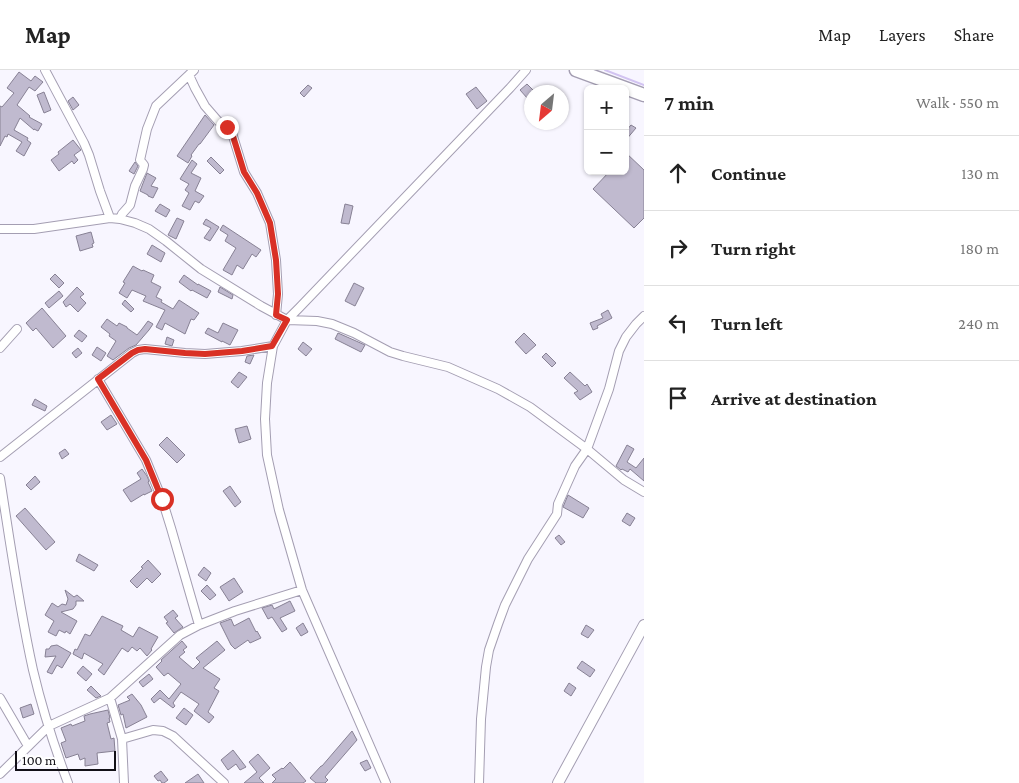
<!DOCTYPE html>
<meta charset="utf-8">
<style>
body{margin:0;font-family:"Crimson Pro",serif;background:#f6f6f6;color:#222}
.controls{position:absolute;right:15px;top:15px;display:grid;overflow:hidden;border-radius:8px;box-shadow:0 1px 4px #0004}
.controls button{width:45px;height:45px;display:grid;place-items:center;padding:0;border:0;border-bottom:1px solid #e0e0e0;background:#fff;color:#222;font:25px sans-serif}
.compass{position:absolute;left:524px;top:15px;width:45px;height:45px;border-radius:50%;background:#fff;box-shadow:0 1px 4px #0004;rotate:208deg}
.scale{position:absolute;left:15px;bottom:12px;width:101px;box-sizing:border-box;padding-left:5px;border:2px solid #121017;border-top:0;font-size:14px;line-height:18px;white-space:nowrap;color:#121017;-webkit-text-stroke:4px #fff;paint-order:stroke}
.stop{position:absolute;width:15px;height:15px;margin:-11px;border:4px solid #d93025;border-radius:50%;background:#fff}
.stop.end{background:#d93025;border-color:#fff;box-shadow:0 1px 5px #0008}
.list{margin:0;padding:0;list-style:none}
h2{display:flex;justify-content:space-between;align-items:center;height:65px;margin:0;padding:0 20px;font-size:21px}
h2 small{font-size:16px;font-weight:400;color:#767676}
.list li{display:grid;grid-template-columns:32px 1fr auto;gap:15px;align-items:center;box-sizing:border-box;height:75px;padding:0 20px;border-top:1px solid #e0e0e0}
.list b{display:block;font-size:19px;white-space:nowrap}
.list em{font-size:16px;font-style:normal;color:#767676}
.icon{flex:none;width:28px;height:28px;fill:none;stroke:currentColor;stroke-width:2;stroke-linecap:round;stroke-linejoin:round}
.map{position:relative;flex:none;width:644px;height:713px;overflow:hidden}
header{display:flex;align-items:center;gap:30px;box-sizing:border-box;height:70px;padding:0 25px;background:#fff;border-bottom:1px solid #e0e0e0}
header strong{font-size:24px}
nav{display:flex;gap:28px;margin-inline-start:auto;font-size:18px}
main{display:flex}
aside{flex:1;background:#fff}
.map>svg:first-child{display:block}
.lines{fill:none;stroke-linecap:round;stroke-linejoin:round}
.stream{stroke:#d2c3f1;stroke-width:2}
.building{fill:#c0bacf;stroke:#878194}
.minor-casing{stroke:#a49eb2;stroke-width:10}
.tertiary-casing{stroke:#a49eb2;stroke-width:12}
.primary-casing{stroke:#a49eb2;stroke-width:15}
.minor{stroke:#fff;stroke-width:8}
.tertiary{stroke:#fff;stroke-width:10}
.primary{stroke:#fff;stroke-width:12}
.route{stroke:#d93025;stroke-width:6}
</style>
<header>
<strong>Map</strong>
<nav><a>Map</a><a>Layers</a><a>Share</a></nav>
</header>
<main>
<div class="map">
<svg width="644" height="713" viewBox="0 0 644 713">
<rect width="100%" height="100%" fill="#f8f6ff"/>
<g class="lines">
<path class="stream" d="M605 0 644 15"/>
</g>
<path class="building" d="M19 2 31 11 35 6 43 12 35 21 29 17 17 35 30 46 29 47 42 54 38 61 34 59V60L20 48 14 60 28 68 27 70 31 73 24 86 16 81 22 72 8 64 7 67 5 66 0 76V36L2 37 14 23 7 18Z
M527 14 535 22H532V25L528 29 520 20Z
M308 15 312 18 304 27 300 23Z
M476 17 487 31 477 39 466 24Z
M44 22 51 40 44 43 37 25Z
M73 27 79 35 73 40 68 31Z
M205 45 214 55 200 74H199L191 85 192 86 188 93 177 86Z
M631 55 636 58 625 71V62Z
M73 70 81 80 74 85 78 90 74 94 72 91 59 101 51 90 59 84 58 82Z
M625 82 644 100V148L634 158 593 119 610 101H625Z
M211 87 224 100 220 104 207 91Z
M192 90 197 94 191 103 201 108 195 121 204 126 199 133 195 131 190 140 182 136 189 123 185 120 189 114 180 109Z
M135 92 138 96 134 104 129 101Z
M147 103 156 108 151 116 158 118 153 128 148 126V125L140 121Z
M160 134 170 140 166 147 155 141Z
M345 134 353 136 349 154 341 153Z
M177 148 184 151 176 169 168 165Z
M206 149 219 157 210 171 204 168 211 158 203 154Z
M223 155 261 180 256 187 252 184 243 199 237 195 232 205 223 200 236 178 225 171 228 165 220 160Z
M91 162 94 173 92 174 93 177 80 181 76 166Z
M152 175 165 183 161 192 147 184Z
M133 196 142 201 143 200 154 205 151 212 161 217 156 227 162 230 161 232 173 239 179 230 199 243 194 250 191 249 185 264 165 253 162 260 156 257 165 240 143 231 146 226 132 220 127 228 119 223 125 213 123 212Z
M55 204 64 213 59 218 50 209Z
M184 205 198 215V214L211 221 207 228 192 220 191 221 179 212Z
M354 213 364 218 355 236 345 231Z
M77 217 84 224 80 227 86 233 78 242 70 234 66 237 63 232Z
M220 217 233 225 232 229 218 222Z
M59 221 63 226 49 238 45 233Z
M125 230 134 239 131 242 122 234Z
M42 238 66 266 53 278 36 258 33 261 26 253Z
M608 240 612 248 597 256 598 258 593 260 590 253 603 248 601 244Z
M107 249 117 256 119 253 127 257V258L137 265 142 259 148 251 153 254 149 260 136 275 129 278 113 290 107 286 116 271 109 266 110 264 101 257Z
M223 253 238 260 230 275 222 271V272L205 263 208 258 218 263Z
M79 260 87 266 82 272 74 266Z
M338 263 365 275 361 282 335 269Z
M524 263 536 275 526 284 515 272Z
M167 267 174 270 172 276 165 274Z
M303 272 312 279 306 286 298 279Z
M97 277 106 283 101 291 92 285Z
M78 278 82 283 76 288 72 283Z
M546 283 556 293 552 297 542 287Z
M254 285 250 294 245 292 247 286Z
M239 302 247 307 238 318 231 312Z
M570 302 585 316 587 314 592 322 580 330 574 323 578 321 564 308Z
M35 329 47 336 45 341 32 335Z
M111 345 117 354 107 360 101 352Z
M247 356 251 369 239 373 235 359Z
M167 367 185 385 177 393 159 375Z
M627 375 634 379 627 392 636 398 644 388V411L630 399 628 402 622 399 621 400 616 396Z
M65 379 69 384 62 389 59 383Z
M142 399 147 406 149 411 148 412 152 421 144 425V424L131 432 123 420 141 409 137 403Z
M35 406 40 412 31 420 26 415Z
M230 416 241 432 235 437 223 421Z
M568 425 589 438 583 448 563 437Z
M25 438 55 472 46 480 16 446Z
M627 443 635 448 630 456 622 451Z
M559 465 565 472 561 475 555 468Z
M79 484 98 495 94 501 76 491Z
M148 490 161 504 152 513 147 508 137 518 130 511 143 498 141 497Z
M204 497 211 503 206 511 198 505Z
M234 508 243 522 229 531 220 517Z
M207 515 216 525 210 530 201 521Z
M65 520 74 527 77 525 84 531H76V535L73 539 61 542 77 551 70 564 66 561 65 563 59 560 56 566 48 562 54 551 45 545 52 533 58 537 62 534 66 535 68 529Z
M290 531 295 541 280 548 287 559 282 562 272 547 268 549 262 538 272 535 274 539Z
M173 540 178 546 175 548 183 557 174 563 166 553 168 552 164 547Z
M102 546 123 556 121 560 133 567 139 557 158 567 151 579 152 580 147 586 140 578 137 581 132 577 128 582 122 578 104 605 98 600 103 594 84 583 82 589 73 584 75 579 77 580 85 564 90 566Z
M249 548 256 562 257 561 261 568 250 573 248 570 235 579 231 575 220 553 231 549 234 556Z
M303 553 308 562 301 566 296 558Z
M586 555 594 560 588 568 581 564Z
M182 571 187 577 183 580 185 582 179 587 193 599 200 592 196 588 217 571 225 580 203 598 220 609 214 618 219 621 208 642 214 647 209 653 194 641 199 634 181 622 173 633 175 636 173 638 160 628 154 633 151 629 160 620 169 629 181 614 168 603 164 606 156 597 162 591 161 590Z
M57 575 71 583 62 598 57 595 52 604 47 602 56 586 45 587 46 579H49L51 576Z
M582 591 595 600 590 607 577 598Z
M83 596 92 604 86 611 77 603Z
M149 604 153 609 143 617 139 612Z
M569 613 576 618 571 626 564 621Z
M91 616 101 626 96 628 87 620Z
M132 624 141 635 147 647 126 658 123 644 121 645 118 635 130 630 127 627Z
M31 634 34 644 23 648 20 638Z
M184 638 193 645 186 655 176 648Z
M108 640 110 648H109L110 652 107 653 111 669 114 668 115 681 97 683 98 694 85 696V688L80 690 78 684 66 688 61 673 66 671 61 658 71 654 72 656 85 651 84 646 90 644Z
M352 661 357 670 325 707 328 710 325 713H316L310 708 321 696H322Z
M233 680 246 697 240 700 236 694 228 700 221 690Z
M258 684 270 698 259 708 264 713H244L257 702 249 692Z
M367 690 371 698 365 701 360 693Z
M290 692 306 711 303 713H272L276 709 272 705 282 698 283 699Z
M161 701 168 710 164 713H162L160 710 158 711 154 706Z
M198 704 204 713H185Z"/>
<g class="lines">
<g class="minor-casing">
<path id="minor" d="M45 0 84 73 89 85 100 121 110 148
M189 5 195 18 205 36 218 51 227 57 232 63 244 102 257 123 270 153 276 190 278 224 276 245
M120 149 122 144 130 135 135 116 143 99 144 95 140 90 147 59 156 36 194 0
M0 159H34L110 148 120 149 135 153 149 159 166 171 201 199 261 236 287 250 317 251 332 254 354 263 390 282 403 286 448 297 498 319 530 337 587 379 624 410 644 422
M0 278 17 259
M98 309 146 390 162 429 171 458 199 555
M0 387 132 283 138 280 145 279 185 283 205 284 242 281 273 276
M0 408C10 472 19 537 33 600 42 638 54 676 68 713
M0 628 28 676
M110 628 122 669 124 713
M122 669 153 660 163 661 173 666 224 713
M0 704 49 656 110 628 180 565 199 555 235 541 302 520
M386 713 302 520 279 440 267 385 265 349 267 313 273 276 287 250 299 238 510 18 526 0
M479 713 481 649 486 597 489 580 498 554 505 535 528 489 557 444 558 434 575 396 587 379 609 319 619 281 626 267 636 254 644 246"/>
</g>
<g class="tertiary-casing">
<path id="tertiary" d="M558 713 644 555"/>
</g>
<g class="primary-casing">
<path id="primary" d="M576 0 644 25"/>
</g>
<use href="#minor" class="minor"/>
<use href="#tertiary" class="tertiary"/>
<use href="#primary" class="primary"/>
</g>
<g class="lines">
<path class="route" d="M162 429 146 390 98 309 132 283 138 280 145 279 185 283 205 284 242 281 272 276 287 250 276 245 278 224 276 190 270 153 257 123 244 102 232 63 227 57"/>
</g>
</svg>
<div class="controls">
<button>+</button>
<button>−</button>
</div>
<svg class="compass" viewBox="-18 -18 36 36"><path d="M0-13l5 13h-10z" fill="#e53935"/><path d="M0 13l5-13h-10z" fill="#767676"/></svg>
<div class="scale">100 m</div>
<div class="stop" style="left:162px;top:429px"></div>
<div class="stop end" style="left:227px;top:57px"></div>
</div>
<aside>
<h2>7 min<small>Walk · 550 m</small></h2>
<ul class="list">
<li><svg class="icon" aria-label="ahead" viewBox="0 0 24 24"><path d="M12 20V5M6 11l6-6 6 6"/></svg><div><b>Continue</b></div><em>130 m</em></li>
<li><svg class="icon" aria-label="right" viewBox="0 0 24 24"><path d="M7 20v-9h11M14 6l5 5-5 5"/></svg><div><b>Turn right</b></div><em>180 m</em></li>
<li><svg class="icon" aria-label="left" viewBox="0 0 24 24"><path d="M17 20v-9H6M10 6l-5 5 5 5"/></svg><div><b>Turn left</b></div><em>240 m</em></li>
<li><svg class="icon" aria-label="arrive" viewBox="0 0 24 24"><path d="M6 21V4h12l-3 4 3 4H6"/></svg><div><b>Arrive at destination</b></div></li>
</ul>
</aside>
</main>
